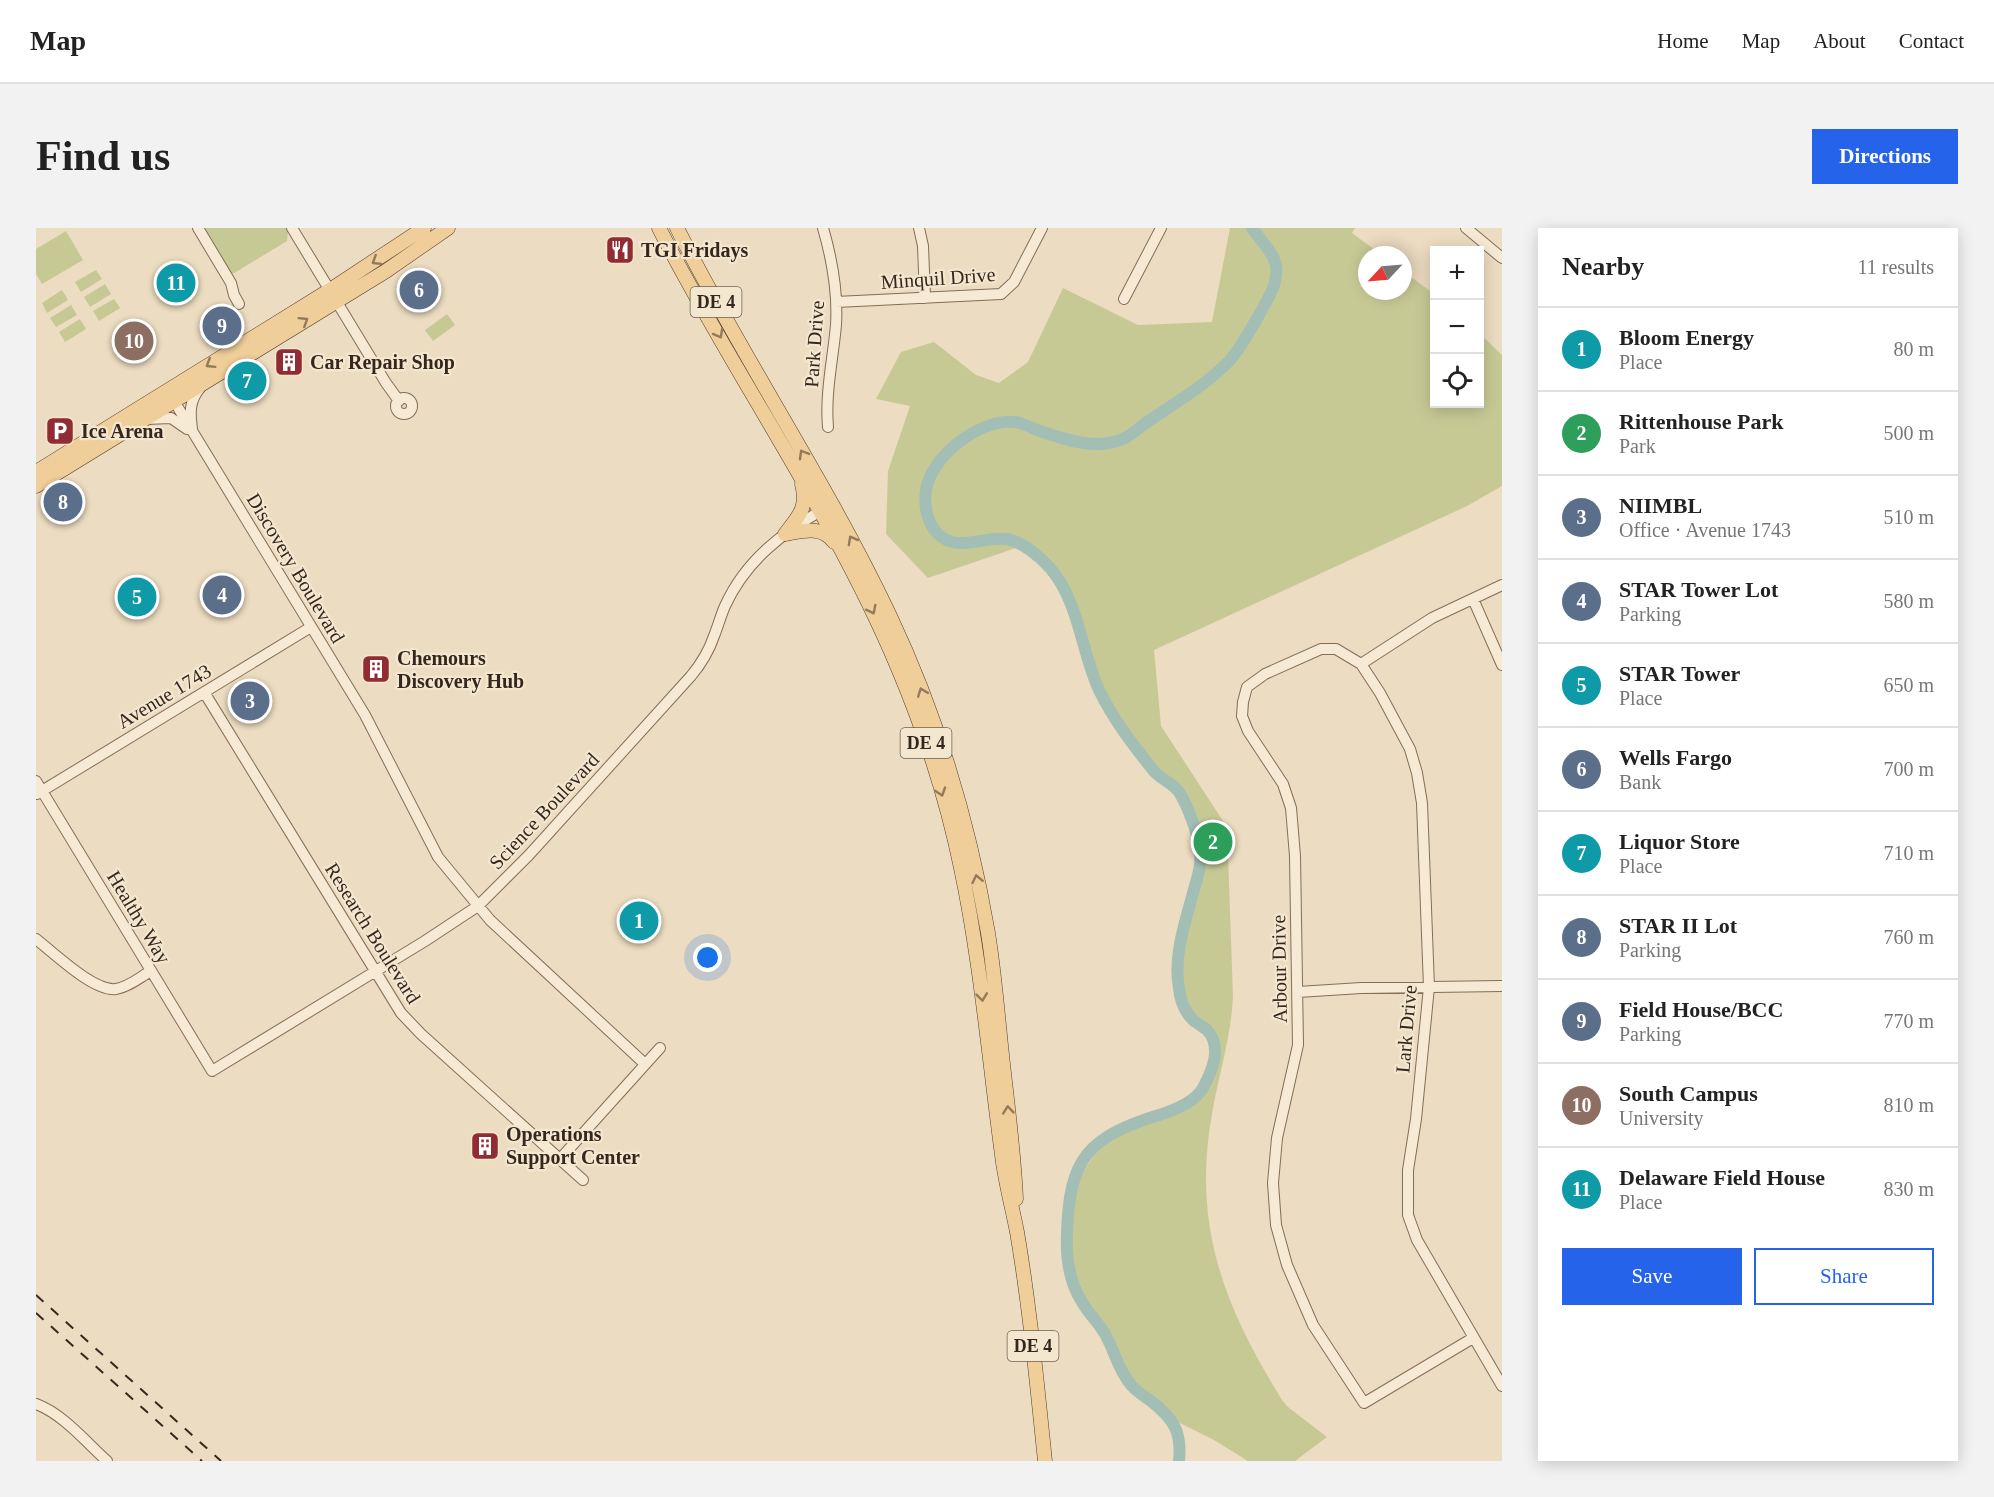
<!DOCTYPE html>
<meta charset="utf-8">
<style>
body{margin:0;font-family:"Times New Roman",serif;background:#f2f2f2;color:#222}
.controls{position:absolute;right:18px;top:18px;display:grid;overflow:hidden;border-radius:0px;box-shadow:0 3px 15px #0003}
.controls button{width:54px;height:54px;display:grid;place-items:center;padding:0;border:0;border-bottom:2px solid #e0e0e0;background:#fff;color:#222;font:30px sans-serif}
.compass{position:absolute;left:1322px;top:18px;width:54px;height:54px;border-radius:50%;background:#fff;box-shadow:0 3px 15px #0003;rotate:244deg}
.you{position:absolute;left:672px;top:730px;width:21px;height:21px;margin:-15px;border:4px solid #fff;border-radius:50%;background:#1a73e8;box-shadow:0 0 0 9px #1a73e833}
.badge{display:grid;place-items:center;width:39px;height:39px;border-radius:50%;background:#2563eb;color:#fff;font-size:20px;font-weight:700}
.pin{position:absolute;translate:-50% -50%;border:3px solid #fff;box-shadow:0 2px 6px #0006}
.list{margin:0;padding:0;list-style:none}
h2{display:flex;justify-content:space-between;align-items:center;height:78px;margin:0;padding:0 24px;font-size:26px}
h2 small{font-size:20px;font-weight:400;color:#767676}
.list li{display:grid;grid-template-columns:39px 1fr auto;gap:18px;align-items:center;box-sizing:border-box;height:84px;padding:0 24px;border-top:2px solid #e0e0e0}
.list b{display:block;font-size:22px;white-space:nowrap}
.list p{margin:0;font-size:20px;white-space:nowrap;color:#767676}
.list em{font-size:20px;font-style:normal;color:#767676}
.actions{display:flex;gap:12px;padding:18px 24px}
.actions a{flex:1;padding:14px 0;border:2px solid #2563eb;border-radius:0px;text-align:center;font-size:21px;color:#2563eb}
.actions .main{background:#2563eb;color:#fff}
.icon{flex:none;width:33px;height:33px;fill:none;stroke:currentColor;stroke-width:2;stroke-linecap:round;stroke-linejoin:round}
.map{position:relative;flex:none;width:1466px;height:1233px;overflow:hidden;border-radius:0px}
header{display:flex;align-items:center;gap:36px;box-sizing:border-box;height:84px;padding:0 30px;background:#fff;border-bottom:2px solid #e0e0e0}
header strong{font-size:28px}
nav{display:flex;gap:33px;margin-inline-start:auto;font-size:21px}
.intro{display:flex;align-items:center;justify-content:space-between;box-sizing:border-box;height:144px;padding:0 36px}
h1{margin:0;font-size:42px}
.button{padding:15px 27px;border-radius:0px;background:#2563eb;color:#fff;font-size:21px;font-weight:700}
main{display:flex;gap:36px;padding:0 36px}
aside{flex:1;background:#fff;border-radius:0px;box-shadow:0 3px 15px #0003}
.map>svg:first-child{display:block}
.green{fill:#c7c995}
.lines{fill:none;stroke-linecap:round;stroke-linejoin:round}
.river{stroke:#a3beb5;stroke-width:12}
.minor-casing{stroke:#856d59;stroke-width:12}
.major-casing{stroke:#523c2e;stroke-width:15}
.minor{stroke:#f7ead4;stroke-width:10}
.major{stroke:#efce99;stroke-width:14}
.rail{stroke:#35271d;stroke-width:2;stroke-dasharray:10 10;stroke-linecap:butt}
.oneway{stroke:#927a5b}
.labels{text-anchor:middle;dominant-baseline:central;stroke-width:4.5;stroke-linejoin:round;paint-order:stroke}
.shield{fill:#f4e7d0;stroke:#6e6153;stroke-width:1.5}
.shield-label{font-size:18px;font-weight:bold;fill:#35271d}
.poi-label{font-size:20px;font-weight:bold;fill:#35271d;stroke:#f4e7d0;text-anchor:start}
.street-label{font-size:20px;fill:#35271d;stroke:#f4e7d0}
</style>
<header>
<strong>Map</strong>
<nav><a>Home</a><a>Map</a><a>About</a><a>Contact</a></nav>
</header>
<div class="intro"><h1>Find us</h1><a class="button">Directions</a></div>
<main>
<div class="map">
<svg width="1466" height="1233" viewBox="0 0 1466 1233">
<rect width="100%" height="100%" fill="#ecdcc1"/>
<path class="green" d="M166 0H250L252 3 251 13 195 47Z
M1194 0H1319L1316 5 1346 27H1331V63H1367V43L1398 66V176H1444V106L1466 127V258L1431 278 1118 422 1125 498 1191 599 1197 768C1195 810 1183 845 1176 886 1156 998 1188 1078 1246 1172L1252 1179 1291 1209 1259 1233H1212L1178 1212 1134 1190 1097 1160 1081 1136 1072 1111 1036 1053 1033 964 1072 907 1093 896 1136 883 1160 869 1167 860 1180 826 1175 807 1154 790 1148 779 1143 762 1141 747 1146 706 1164 645 1165 632 1159 599 1142 561 1121 548 1073 482 1060 457 1038 387 1029 362 1023 352 1006 333 986 318 892 350 850 306 852 243 874 178 840 171 865 124 898 114 940 147 963 155 992 134 1027 60 1102 97 1176 94Z
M30 3 47 32 6 56 0 46V21Z
M60 42 66 51 45 64 39 54Z
M69 56 75 66 54 79 48 69Z
M26 62 32 72 11 85 6 75Z
M78 71 84 80 63 93 57 83Z
M35 77 41 87 20 99 14 90Z
M411 86 419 97 397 113 389 102Z
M44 91 50 101 29 114 23 104Z"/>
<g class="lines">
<path class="river" d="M1143 1233C1146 1204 1138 1191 1115 1173 1108 1168 1100 1163 1095 1157 1082 1141 1080 1127 1071 1110 1065 1096 1053 1087 1046 1074 1033 1054 1030 1029 1031 1006 1033 930 1052 909 1123 887 1139 882 1159 874 1167 860 1176 843 1187 819 1171 802 1169 800 1159 794 1157 792 1149 784 1144 772 1143 760 1137 729 1149 695 1157 665 1161 650 1166 638 1164 622 1162 606 1152 578 1143 564 1137 555 1124 551 1117 542 1097 517 1077 491 1063 462 1045 423 1043 373 1014 340 1004 329 986 313 970 311 947 308 922 325 902 306 890 294 887 273 891 257 900 225 944 191 979 194 986 195 996 200 1004 203 1030 212 1062 223 1089 210 1097 206 1104 199 1111 194 1139 175 1172 156 1195 131 1205 119 1235 69 1239 54 1240 49 1241 42 1240 37 1237 24 1223 10 1216 0"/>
<g class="minor-casing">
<path id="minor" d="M162 0 195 55 198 67 203 76
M256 0 350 155 363 173
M787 0C796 31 802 64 800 97 797 131 789 165 792 199
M883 0 887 18 889 70
M1430 0 1466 30
M1088 71 1125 0
M800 74 965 66 978 54 1006 0
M360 178a8 8 0 1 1 16 0a8 8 0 1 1-16 0Z
M138 173 329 487 402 629 454 692 609 836
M110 191 135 190 151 201
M156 201C154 185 153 173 164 160
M1437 371 1466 437
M1325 436 1396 390 1466 357
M168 464 365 785 385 806 547 952
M0 553 176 843 389 713 442 678 493 627 655 448C665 436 673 423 678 408 682 398 685 387 689 378 710 332 747 304 790 280
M1 566 275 399
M0 711C18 725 58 764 80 761 93 759 104 749 115 743
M1262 764 1325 760 1466 758
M524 931 624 820
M1437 1110 1328 1175 1277 1097 1251 1037 1240 997 1237 955 1241 910 1262 817 1259 628 1255 580 1247 556 1212 503 1206 488 1207 474 1211 459 1229 446 1285 421H1300L1325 436 1344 465 1374 521 1381 545 1386 575 1393 759 1380 891 1372 942V987L1381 1012 1466 1158
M0 1176C27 1186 50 1214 71 1233"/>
</g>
<g class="major-casing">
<path id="major" d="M623 0C699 149 797 285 862 440 889 504 911 572 925 640 945 735 953 831 966 927 969 953 976 978 981 1004 994 1080 1001 1157 1009 1233
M641 0C707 131 790 253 853 386 901 487 933 595 952 705 959 748 962 792 967 836 972 881 978 926 980 971
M0 244 294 62 388 0
M0 258 350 43 412 0
M749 306C767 303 786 297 798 314
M749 306C763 288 772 280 766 256"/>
</g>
<use href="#minor" class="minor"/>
<use href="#major" class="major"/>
<path class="rail" d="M0 1067 185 1233
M0 1085 166 1233"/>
</g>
<defs><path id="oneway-chevron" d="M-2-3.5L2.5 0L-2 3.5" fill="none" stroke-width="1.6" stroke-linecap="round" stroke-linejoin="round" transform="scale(1.5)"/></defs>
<g class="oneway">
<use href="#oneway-chevron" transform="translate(340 33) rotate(148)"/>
<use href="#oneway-chevron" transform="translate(268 93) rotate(-32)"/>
<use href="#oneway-chevron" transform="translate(683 106) rotate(61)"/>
<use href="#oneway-chevron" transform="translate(174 136) rotate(148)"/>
<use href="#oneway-chevron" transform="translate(767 226) rotate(-120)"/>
<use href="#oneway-chevron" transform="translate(816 312) rotate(-119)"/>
<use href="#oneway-chevron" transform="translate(836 382) rotate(63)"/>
<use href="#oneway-chevron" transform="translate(886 464) rotate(-111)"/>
<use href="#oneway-chevron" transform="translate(905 564) rotate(72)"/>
<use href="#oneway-chevron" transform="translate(941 651) rotate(-102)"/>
<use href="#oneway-chevron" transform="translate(946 769) rotate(83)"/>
<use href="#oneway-chevron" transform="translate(972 882) rotate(-96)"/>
</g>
<defs>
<g id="restaurant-square" transform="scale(1.5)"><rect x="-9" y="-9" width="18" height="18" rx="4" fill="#912c33" stroke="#f4e7d0"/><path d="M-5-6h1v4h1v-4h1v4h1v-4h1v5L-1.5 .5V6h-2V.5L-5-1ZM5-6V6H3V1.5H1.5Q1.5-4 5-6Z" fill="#fff"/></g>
<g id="building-square" transform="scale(1.5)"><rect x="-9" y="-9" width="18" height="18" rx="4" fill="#912c33" stroke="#f4e7d0"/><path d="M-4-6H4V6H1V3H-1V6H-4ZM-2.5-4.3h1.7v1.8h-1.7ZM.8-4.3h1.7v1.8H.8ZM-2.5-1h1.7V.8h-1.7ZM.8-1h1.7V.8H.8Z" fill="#fff"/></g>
<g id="parking-square" transform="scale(1.5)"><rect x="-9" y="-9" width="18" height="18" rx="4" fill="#912c33" stroke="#f4e7d0"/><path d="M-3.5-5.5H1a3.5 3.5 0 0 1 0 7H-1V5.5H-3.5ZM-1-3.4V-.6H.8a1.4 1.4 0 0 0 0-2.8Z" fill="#fff"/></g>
</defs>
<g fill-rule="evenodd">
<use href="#restaurant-square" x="584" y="22"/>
<use href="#building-square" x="253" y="134"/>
<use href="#parking-square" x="24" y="203"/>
<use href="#building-square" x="340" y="441"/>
<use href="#building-square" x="449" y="918"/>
</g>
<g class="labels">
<g class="shield">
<rect x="654.5" y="59" width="51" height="30" rx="4.5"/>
<rect x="864.5" y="500" width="51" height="30" rx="4.5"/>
<rect x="971.5" y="1103" width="51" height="30" rx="4.5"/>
</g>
<g class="shield-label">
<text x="680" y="74">DE 4</text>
<text x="890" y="515">DE 4</text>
<text x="997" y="1118">DE 4</text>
</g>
<g class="poi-label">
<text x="605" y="22">TGI Fridays</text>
<text x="274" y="134">Car Repair Shop</text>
<text x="45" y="203">Ice Arena</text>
<text x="361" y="430">Chemours<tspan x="361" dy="23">Discovery Hub</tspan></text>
<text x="470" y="906">Operations<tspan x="470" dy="23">Support Center</tspan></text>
</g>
<g class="street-label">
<text transform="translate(902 50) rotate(-4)">Minquil Drive</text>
<text transform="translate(778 116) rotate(-86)">Park Drive</text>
<text transform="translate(260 340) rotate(59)">Discovery Boulevard</text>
<text transform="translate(128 468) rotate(-31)">Avenue 1743</text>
<text transform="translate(508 583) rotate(-47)">Science Boulevard</text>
<text transform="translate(103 689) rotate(59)">Healthy Way</text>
<text transform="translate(337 705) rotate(58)">Research Boulevard</text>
<text transform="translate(1243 741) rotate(-91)">Arbour Drive</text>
<text transform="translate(1370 801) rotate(-85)">Lark Drive</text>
</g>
</g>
</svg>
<div class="controls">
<button>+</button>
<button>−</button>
<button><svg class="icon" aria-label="locate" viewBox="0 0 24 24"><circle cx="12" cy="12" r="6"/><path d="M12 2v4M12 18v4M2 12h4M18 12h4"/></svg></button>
</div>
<svg class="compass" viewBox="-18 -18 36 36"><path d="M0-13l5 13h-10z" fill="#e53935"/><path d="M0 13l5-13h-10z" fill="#767676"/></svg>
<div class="you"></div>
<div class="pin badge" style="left:603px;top:693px;background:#0f9aa8">1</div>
<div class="pin badge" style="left:1177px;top:614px;background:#2e9e5b">2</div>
<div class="pin badge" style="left:214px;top:473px;background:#5c6f8a">3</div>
<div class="pin badge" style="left:186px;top:367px;background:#5c6f8a">4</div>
<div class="pin badge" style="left:101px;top:369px;background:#0f9aa8">5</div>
<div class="pin badge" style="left:383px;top:62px;background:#5c6f8a">6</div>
<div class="pin badge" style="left:211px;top:153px;background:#0f9aa8">7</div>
<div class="pin badge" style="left:27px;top:274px;background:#5c6f8a">8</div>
<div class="pin badge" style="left:186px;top:98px;background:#5c6f8a">9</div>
<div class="pin badge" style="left:98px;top:113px;background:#8d6e63">10</div>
<div class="pin badge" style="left:140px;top:55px;background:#0f9aa8">11</div>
</div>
<aside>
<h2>Nearby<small>11 results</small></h2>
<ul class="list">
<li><span class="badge" style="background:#0f9aa8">1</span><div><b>Bloom Energy</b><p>Place</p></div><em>80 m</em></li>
<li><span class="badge" style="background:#2e9e5b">2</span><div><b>Rittenhouse Park</b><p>Park</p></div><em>500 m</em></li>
<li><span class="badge" style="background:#5c6f8a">3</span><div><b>NIIMBL</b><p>Office · Avenue 1743</p></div><em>510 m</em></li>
<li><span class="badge" style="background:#5c6f8a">4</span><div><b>STAR Tower Lot</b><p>Parking</p></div><em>580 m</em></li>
<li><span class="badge" style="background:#0f9aa8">5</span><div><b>STAR Tower</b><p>Place</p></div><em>650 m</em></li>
<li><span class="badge" style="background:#5c6f8a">6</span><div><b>Wells Fargo</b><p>Bank</p></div><em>700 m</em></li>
<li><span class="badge" style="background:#0f9aa8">7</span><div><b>Liquor Store</b><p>Place</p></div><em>710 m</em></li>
<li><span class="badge" style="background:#5c6f8a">8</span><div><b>STAR II Lot</b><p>Parking</p></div><em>760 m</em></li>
<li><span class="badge" style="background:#5c6f8a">9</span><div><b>Field House/BCC</b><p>Parking</p></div><em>770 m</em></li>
<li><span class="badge" style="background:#8d6e63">10</span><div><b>South Campus</b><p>University</p></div><em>810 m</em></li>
<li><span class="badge" style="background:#0f9aa8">11</span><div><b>Delaware Field House</b><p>Place</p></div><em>830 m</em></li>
</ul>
<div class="actions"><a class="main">Save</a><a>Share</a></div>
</aside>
</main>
